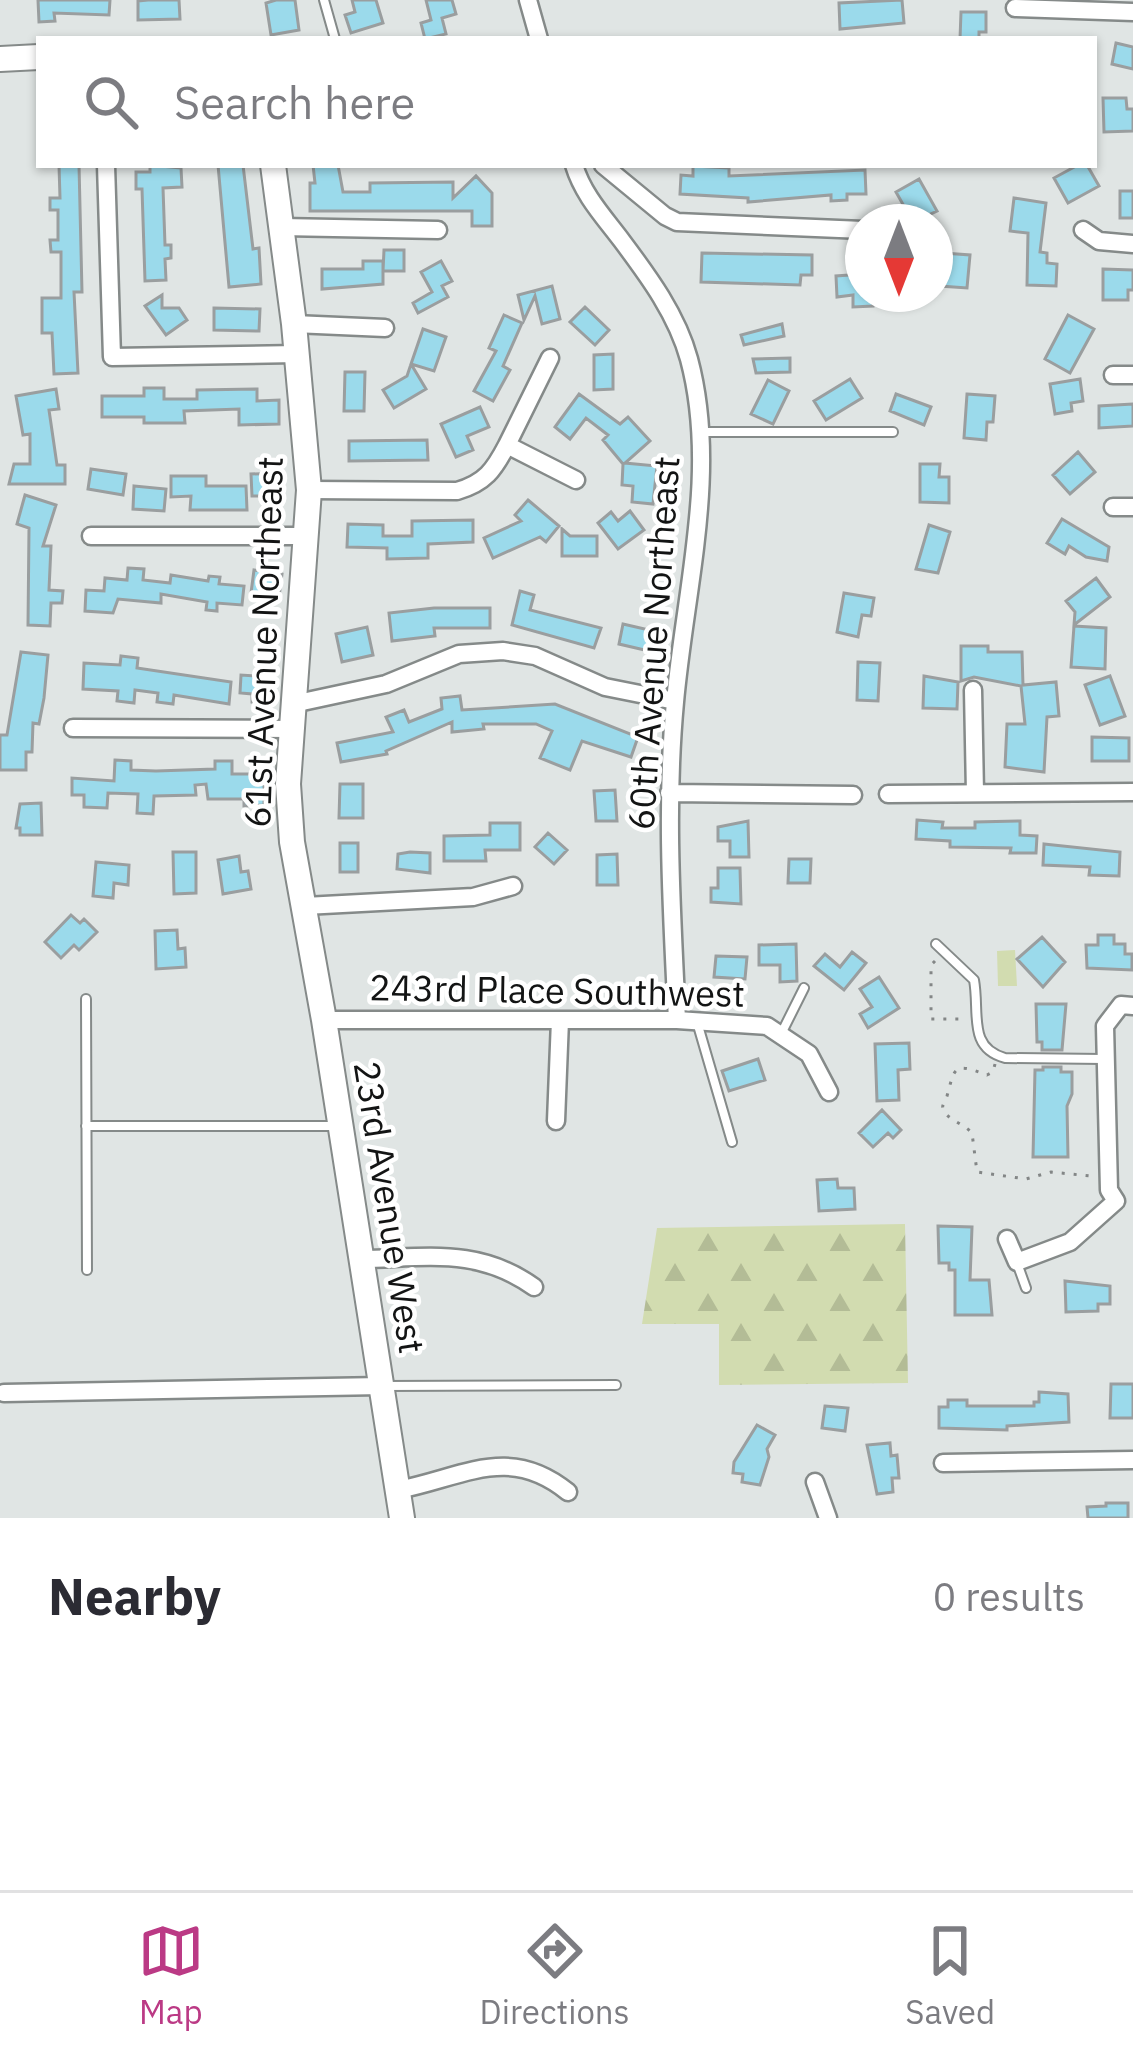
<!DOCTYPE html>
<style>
body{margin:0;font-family:"IBM Plex Sans",sans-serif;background:#f7f7f7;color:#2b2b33}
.compass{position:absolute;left:845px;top:204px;width:108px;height:108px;border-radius:50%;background:#fff;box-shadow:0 3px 9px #0004;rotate:180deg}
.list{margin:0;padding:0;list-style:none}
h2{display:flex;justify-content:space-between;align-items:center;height:156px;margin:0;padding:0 48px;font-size:51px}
h2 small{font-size:39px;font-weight:400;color:#7c7c81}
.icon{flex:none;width:66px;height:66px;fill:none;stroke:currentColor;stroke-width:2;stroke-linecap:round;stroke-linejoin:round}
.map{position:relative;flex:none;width:1133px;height:1518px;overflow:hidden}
.search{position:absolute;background:#fff;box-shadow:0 3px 9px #0004;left:36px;right:36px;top:36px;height:132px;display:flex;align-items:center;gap:30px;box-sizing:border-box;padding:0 42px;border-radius:0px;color:#7c7c81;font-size:45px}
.sheet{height:372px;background:#fff}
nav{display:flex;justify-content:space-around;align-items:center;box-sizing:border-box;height:168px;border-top:3px solid #e1e1e2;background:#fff;font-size:33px;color:#7c7c81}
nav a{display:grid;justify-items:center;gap:6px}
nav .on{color:#bb3a85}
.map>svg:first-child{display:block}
.forest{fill:url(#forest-firs)}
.pitch{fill:#d2dcb0}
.building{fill:#9bdaeb;stroke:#9a9e9f;stroke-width:3}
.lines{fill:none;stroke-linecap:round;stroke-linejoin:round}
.lane-casing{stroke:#858a89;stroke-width:12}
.street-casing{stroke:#858a89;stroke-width:21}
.secondary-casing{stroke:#858a89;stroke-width:28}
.path{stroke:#838686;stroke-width:3;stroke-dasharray:3 9;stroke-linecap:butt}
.lane{stroke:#fff;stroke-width:8}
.street{stroke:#fff;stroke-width:16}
.secondary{stroke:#fff;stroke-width:24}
.labels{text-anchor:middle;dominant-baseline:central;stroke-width:9;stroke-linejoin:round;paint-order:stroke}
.street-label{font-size:36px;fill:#131414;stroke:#fff}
</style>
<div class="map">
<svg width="1133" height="1518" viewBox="0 0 1133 1518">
<defs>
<pattern id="forest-firs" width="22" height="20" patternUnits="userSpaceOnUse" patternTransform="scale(3)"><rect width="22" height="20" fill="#d2dcb0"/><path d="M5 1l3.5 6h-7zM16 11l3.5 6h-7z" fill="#b3bc96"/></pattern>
</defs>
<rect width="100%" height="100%" fill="#e0e5e4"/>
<path class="forest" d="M905 1224 908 1383 719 1385V1324H642L657 1228Z"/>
<path class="pitch" d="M1015 950 1017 986H998L997 951Z"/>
<path class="building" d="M38 0H110L109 15 54 13 55 21 39 22Z
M148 0H179L180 19 138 20V1Z
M276 0H295L299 30 271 35 266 3Z
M352 0H376L383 23 351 33 345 15 355 12Z
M426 0H452L456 14 442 18 446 34 425 39 421 23 431 20Z
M902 0 904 23 840 29 839 3Z
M961 12H986V32H979V39H960Z
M1116 43 1133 47V69L1112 64Z
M1103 98H1126L1127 109H1133V131L1104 132Z
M59 165H79L82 292H74L78 373 54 374 52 333H42V298H61V252H51L50 240H58V210H50V198H60Z
M150 165 181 168 182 187 163 188 165 245H171V258L165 259 166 280 145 281 142 189H136V172H150Z
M218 165H243L253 249 259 248 261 284 229 287Z
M313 165H338L343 192H370V183L453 182V198L476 176 492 193V226H472V211H310V183H315Z
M1078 165H1087L1099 186 1068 203 1054 178Z
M693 166 729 168V176L865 170 866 194H847V200L831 201V195L748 202V198L680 194 681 175 693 176Z
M919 179 937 211 913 222 896 192Z
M1120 191H1133V218H1120Z
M1014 198 1046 203 1040 252 1047 253V263L1057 264 1056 286 1027 285 1028 233 1010 231Z
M384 250H404V271H383Z
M702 253 812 255V275H801L800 285 701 282Z
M943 253 970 255 967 288 940 286Z
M363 261H383V284L322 289V269H363Z
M441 261 452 281 442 286 448 297 418 313 413 303 432 292 421 272Z
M1103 269 1133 270V290H1128V300H1103Z
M863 274V294H872L873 306 853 307V295L837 297 836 276Z
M552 286 560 319 542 324 535 296 524 320 518 295Z
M162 295V308H179L187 320 166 335 145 306Z
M585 307 609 330 595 345 570 322Z
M214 308 260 309 259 331 214 330Z
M504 315 522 323 503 366 510 370 493 401 474 391 496 351 489 348Z
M1068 315 1094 329 1070 373 1045 359Z
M782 324 784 336 744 345 741 335Z
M423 329 446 337 434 371 411 364Z
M613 354V389L594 390V355Z
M790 358V372L756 373 753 359Z
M411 364 426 389 394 408 383 390 407 376Z
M345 372H365L364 411H344Z
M850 379 862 398 826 420 814 401Z
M1080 379 1083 401 1071 403 1072 411 1055 414 1050 384Z
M768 380 789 391 773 424 751 414Z
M144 388H164V399H197V390L257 389V401L279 400V424L239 425V409L184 411 185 423H144V417H102V396H144Z
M56 389 59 409 49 410 57 465H65V484H9L14 464H30V434L23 435 16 396Z
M579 394 620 424 628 417 650 441 625 463 657 466 653 504 632 502 633 486 622 485 623 464 603 440 608 435 586 418 570 439 555 427Z
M896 394 931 407 924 425 890 411Z
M967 394 995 396 993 422H987L986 440 964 438Z
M1133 404V426L1099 428V406Z
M480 407 489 427 467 436 473 450 456 457 441 424Z
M427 440 428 460 349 461V441Z
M1078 452 1095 472 1070 494 1053 475Z
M920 464H940L939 477H949V503L920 502Z
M91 469 126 474 123 495 88 489Z
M282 473 283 496H252L251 474Z
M171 476H206V486H246L247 510H190L191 496 171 497Z
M134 486 166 489 164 511 133 509Z
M25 495 56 505 43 546H51L49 590 63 591 62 603H51L50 626 28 625 29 528 17 524Z
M528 500 559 526 546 542 540 537 493 558 484 538 521 521 515 515Z
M630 511 644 530 618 549 598 523 611 512 618 521Z
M1062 519 1109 547 1107 561 1086 557 1069 546 1065 554 1047 543Z
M473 520V542L428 544V558L387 559V548L347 547 348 524 383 525V536H412V521Z
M929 525 950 532 938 573 916 569Z
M562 529 570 536H597V556H562Z
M128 568 144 569 143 580 170 583 171 575 208 581 209 576 220 577 219 584 244 586 242 605 217 603V611L206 610 207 602 161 594V603L118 599 113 613 85 611 86 590 104 591 105 578 127 580Z
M254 570 282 574 279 597 251 593Z
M1096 578 1110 597 1074 625 1075 612 1066 601Z
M520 591 534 595 530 610 601 628 594 648 512 625Z
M844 593 874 598 871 616 862 615 858 637 837 632Z
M434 608H490V628H434L435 636 392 641 389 613Z
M623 624 658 632 653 652 619 644Z
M1074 626 1106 628 1105 669 1071 667Z
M367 627 373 655 342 662 336 634Z
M961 646H988V652H1022L1023 685 1056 682 1059 716 1047 717 1044 772 1005 767 1007 724H1025L1021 686 974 677 961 681Z
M21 652 48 655 44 698 39 724 33 723 32 752H26V770H0V735H7Z
M121 656 138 658 137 668 231 682 229 704 174 695 173 704 157 702 158 693 135 690 134 703 117 701 118 691 83 689 84 663 120 665Z
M858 662 880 663 878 701 857 700Z
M257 669 272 671 269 703 252 702V694L240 693 241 675 256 676Z
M924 676 958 682 957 709 923 708Z
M1110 676 1125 716 1100 725 1085 685Z
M460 696 462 710 555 704 638 737 631 757 582 741 570 770 540 758 552 731 536 724H483L484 729 452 732V722L386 751 387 754 341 762 337 743 393 732 386 717 404 710 409 722 442 709 441 698Z
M1092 737 1129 738V761H1092Z
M115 760 131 761V770L156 771 215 769V761H232V774H255V765H271V775L268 784H264V805L244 806V799H208L206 784 195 785 196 795 154 796 153 814 137 813 138 794 108 793 107 808 84 807V795H72V778L114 781Z
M340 784H363V818H339Z
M615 790 617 821H596L594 791Z
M41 803 42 835H20V828H16L20 804Z
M917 820 943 822 942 828H975V822L1020 821V835L1037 836 1036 853H1010L1011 848 950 847V841L916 839Z
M748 821 749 857H730V841H718V827Z
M490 823H520V850H485L486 861H444V836L490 835Z
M548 833 567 850 554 864 535 847Z
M340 843H358V872H340Z
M1044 844 1120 852 1119 876 1089 875 1090 867 1043 865Z
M173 852H196V893L174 894Z
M410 852 430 853V873L397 869 398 854Z
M617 854 618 885H597V855Z
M239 856 241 872 248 871 251 889 223 894 218 860Z
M789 859H811L810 883H788Z
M96 862 129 865 128 885 114 883 113 898 93 896Z
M718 868H740L741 904 711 902V888H718Z
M71 915 80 923 84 919 97 932 79 950 74 945 61 958 45 942Z
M177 930 178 949 185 948 186 967 156 969 155 931Z
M1098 935H1114V944H1125V954H1132V970L1087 968 1086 945H1098Z
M1042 937 1065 962 1043 987 1017 959Z
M796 944 797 981 780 982V965H759V945Z
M852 952 866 963 844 990 814 966 825 954 840 967Z
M716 956 747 957 745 979 714 977Z
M879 977 899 1008 868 1028 860 1014 872 1007 860 989Z
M1036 1004H1066L1062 1050H1042V1042H1037Z
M909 1043 910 1069 898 1070 899 1100 877 1101 875 1044Z
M758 1059 765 1080 729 1091 722 1071Z
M1043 1067H1061V1072H1072V1094L1067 1106 1068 1157H1033L1035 1070H1043Z
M882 1110 901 1130 893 1138 888 1133 873 1147 859 1133Z
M837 1179 838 1188H854L855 1209 819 1211 817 1180Z
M938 1226 972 1227 970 1280H989L992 1315H955V1270H949V1263H939Z
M1065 1281 1110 1286V1304H1098V1311L1066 1312Z
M1111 1384H1133V1418H1110Z
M1039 1392 1068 1394 1069 1422 1007 1426V1430L939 1428V1407H948V1400H967V1406H1034V1402H1039Z
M825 1406 848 1408 845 1431 822 1428Z
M757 1425 775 1435 767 1449 769 1457 760 1485 742 1482 743 1474 733 1473 734 1462Z
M890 1443 891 1456 897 1455 899 1478H892L893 1492 877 1494 867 1445Z
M1106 1503H1128V1518H1088L1087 1507 1106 1506Z"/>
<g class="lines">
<g class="lane-casing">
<path id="lane" d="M324 0 335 39
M702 432H893
M936 944 974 980C980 1012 967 1048 1005 1058L1104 1059
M86 999 87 1270
M697 1022 732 1142
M782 1032 804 988
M86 1126H334
M1017 1263 1026 1288
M383 1386 616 1385"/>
</g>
<g class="street-casing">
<path id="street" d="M528 0 539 39
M1015 8 1133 12
M106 165 112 357 297 354
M574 165C583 195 604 217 622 241 649 277 677 315 689 359 719 471 685 589 675 702 665 808 672 914 677 1020
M603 165 665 216 677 222 863 230
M282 227 438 230
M1083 230 1099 241 1133 244
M294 324 385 328
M1113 375H1133
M507 445 550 358
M309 490 457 491C485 483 494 470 507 445L576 480
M1113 507H1133
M91 536H308
M973 690 975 793
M293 704 386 684 459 654 503 651 535 656 605 687 675 701
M73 728 292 729
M669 793 853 795
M888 794 1133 792
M305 906 473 897 513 886
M324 1020H677L767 1026 809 1054 829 1092
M556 1121 560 1020
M1116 1201 1109 1190 1105 1026 1121 1005 1133 1006
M1007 1239 1017 1262 1070 1242 1116 1201
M362 1259C427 1258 478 1247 534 1287
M4 1393 382 1386
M943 1463 1133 1460
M815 1482 828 1518
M398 1490C464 1477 509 1444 568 1492"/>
</g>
<g class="secondary-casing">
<path id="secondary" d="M0 59 39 57
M273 165 294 324 309 490 288 784 292 842 324 1020 402 1518"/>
</g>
<path class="path" d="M935 961 931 965V1019H964
M995 1064 993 1072 987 1075C953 1062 955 1067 947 1096 944 1106 939 1105 947 1115 954 1122 965 1125 972 1133L977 1172 1026 1179 1051 1172 1090 1176"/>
<use href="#lane" class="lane"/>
<use href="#street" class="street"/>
<use href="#secondary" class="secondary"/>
</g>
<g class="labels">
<g class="street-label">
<text transform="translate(263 642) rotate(-88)">61st Avenue Northeast</text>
<text transform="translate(653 643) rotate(-86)">60th Avenue Northeast</text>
<text transform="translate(557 990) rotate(1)">243rd Place Southwest</text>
<text transform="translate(390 1207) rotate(81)">23rd Avenue West</text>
</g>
</g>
</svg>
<svg class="compass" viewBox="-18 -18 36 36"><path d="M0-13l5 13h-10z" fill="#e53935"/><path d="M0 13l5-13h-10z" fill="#7c7c81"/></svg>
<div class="search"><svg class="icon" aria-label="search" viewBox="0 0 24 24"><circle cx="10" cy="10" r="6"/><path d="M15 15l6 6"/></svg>Search here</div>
</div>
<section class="sheet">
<h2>Nearby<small>0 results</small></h2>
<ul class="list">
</ul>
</section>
<nav>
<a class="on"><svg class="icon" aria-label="map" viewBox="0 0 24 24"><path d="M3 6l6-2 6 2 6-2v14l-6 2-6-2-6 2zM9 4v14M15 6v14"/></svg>Map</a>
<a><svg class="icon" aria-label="directions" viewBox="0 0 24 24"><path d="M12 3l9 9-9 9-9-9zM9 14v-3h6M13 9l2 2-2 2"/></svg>Directions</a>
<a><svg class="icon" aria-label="saved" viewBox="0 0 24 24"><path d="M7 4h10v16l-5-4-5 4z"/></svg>Saved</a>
</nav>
